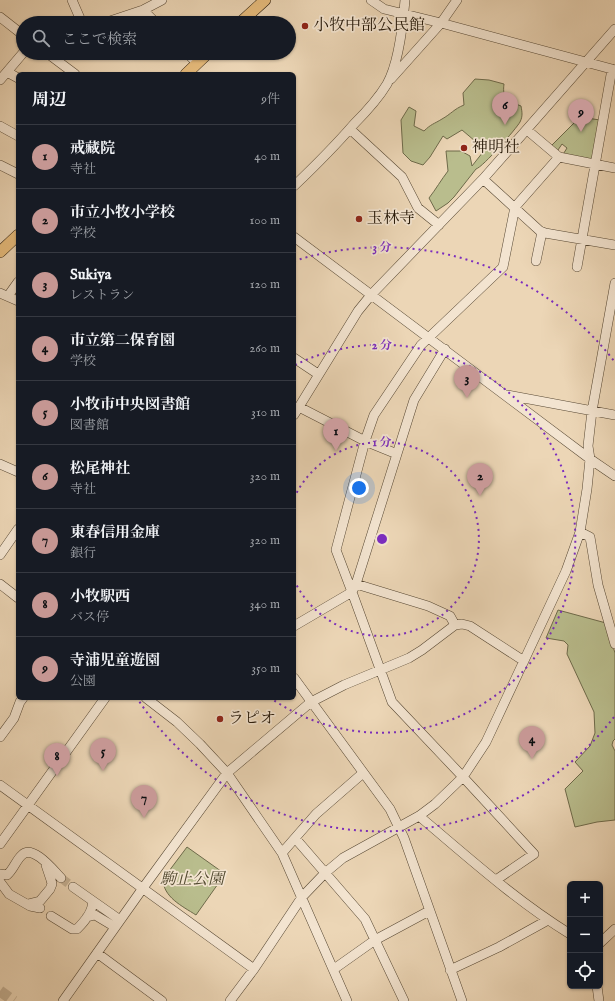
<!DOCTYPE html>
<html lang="ja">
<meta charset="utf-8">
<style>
body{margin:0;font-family:"IM FELL English","Noto Serif JP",serif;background:#242831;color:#f1f3f6}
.controls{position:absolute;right:12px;bottom:12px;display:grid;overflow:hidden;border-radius:6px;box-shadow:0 1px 3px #0004}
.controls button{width:36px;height:36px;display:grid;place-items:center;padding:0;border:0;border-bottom:1px solid #363941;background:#171b24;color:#f1f3f6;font:20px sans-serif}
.you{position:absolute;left:359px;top:488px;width:14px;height:14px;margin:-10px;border:3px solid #fff;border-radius:50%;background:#1a73e8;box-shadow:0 0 0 6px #1a73e833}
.badge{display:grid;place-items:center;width:26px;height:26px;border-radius:50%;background:#c59692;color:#111;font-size:13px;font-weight:700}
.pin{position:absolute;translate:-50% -33px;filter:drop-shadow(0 1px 2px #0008)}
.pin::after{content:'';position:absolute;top:21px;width:14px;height:12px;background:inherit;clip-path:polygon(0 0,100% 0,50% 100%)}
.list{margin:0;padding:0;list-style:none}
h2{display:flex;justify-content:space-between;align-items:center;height:52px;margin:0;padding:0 16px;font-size:17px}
h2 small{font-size:13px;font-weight:400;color:#9ea1a6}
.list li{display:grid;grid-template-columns:26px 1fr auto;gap:12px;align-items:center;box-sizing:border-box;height:64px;padding:0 16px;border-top:1px solid #363941}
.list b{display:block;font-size:15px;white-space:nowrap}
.list p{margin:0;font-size:13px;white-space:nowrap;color:#9ea1a6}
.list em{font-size:13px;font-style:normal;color:#9ea1a6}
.icon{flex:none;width:22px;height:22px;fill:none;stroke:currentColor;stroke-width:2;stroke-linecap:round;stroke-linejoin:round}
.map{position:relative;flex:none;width:615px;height:1001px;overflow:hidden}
.search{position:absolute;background:#171b24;box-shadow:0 1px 3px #0004;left:16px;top:16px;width:280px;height:44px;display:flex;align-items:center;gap:10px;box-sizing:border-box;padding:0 14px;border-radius:22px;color:#9ea1a6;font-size:15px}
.panel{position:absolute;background:#171b24;box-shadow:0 1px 3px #0004;left:16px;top:72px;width:280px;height:628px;border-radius:6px}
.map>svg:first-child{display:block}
.green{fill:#b9bd8d;stroke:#6e6a4a}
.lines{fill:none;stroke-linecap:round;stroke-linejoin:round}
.minor-tunnel{stroke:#c4b093;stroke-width:9;stroke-dasharray:9 4.5;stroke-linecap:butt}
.major-tunnel{stroke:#c4b093;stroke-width:11;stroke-dasharray:11 5.5;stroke-linecap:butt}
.minor-casing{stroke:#564733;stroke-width:10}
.major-casing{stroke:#241707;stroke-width:12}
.minor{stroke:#f3e4d0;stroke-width:9}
.major{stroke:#e6bb7b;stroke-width:11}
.ring{fill:none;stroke:#7b2cbf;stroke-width:2;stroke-dasharray:2 4}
.poi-dot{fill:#8f2418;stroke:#f3e4d0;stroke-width:1.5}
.labels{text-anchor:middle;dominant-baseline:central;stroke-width:3.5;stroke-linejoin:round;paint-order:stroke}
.poi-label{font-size:16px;fill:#241707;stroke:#f3e4d0;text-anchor:start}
.park-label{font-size:16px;font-style:italic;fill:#51492f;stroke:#f3e4d0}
.centre{fill:#7b2cbf;stroke:#f3e4d0;stroke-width:2}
.ring-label{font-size:12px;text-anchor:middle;font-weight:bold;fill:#7b2cbf;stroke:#f3e4d0;stroke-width:3.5;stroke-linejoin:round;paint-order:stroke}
</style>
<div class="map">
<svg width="615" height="1001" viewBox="0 0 615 1001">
<rect width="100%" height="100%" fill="#ecd6b6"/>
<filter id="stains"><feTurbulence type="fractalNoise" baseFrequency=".005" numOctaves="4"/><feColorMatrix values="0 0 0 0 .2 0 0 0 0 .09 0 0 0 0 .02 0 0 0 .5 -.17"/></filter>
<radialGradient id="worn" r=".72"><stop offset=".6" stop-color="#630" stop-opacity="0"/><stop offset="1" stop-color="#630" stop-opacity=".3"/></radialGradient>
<path class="green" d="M475 79 489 80 504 84C502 100 508 101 521 106 522 112 523 116 520 122 516 129 483 167 476 169L454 197 448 203 436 211 429 198C436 189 441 180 448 171L446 151H461L470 156 472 166 483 152V145L475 141 462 130 447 139 443 136 430 157 423 165 411 161 403 153 401 120 409 107 416 111 414 126 424 131C431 124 434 124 442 119 451 114 454 109 464 105L463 93Z
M580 117 600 120 593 159 562 156 567 148 562 144 556 153 550 147Z
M558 610 606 623 615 653V739L613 741 612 745 615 751V820L597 822 575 827 565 789 583 771 575 762 590 746 595 733 594 712 567 654 568 645 564 641 546 638Z
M187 847 225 874 196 915C182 906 163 897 163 879Z"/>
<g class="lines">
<path class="minor-tunnel" d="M61 878 73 887"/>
<path class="major-tunnel" d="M0 991 14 1001"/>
<g class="minor-casing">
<path id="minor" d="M72 0 82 23
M371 0 384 9 441 23 615 70
M143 10 156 23
M0 17 23 35
M104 23 143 10 162 0
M47 53 75 74
M187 53 197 63
M7 72 18 78
M391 79 441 23 457 0
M0 80 23 53
M0 126 18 136
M350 129 402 177 418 208 439 225
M527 130 559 157 615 168
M0 165 18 174
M483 179 540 231 545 233 615 245
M294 186C316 165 335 146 354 124 366 112 378 99 387 84 399 63 403 24 405 0
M294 237 590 459 615 476
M536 261 542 232
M577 267 612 69
M0 293 18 301
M8 296 18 282
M445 349 414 400 356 584 352 592 392 702 463 777 534 854 496 880
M294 358 318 374
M507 395 615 415
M299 407 365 441 397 454
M294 415 358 311 371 295 483 179 615 29
M0 464 18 472
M580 532 590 537 598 585 615 644
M0 555 18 529
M0 584 18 598
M356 584 428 606 450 616 455 625
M294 626 352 592 336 550 365 441 374 415 421 345 503 267 515 207 559 157
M294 678 390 809 404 838 462 1001
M146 698 177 722 200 744 227 773 282 853 347 1001
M0 737 14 718 20 702 23 698
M363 773 316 814 295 838 365 919 404 1001
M0 785 254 969
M419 816C468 857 515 900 570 934
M0 844 105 698
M282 853 295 838
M0 874 7 875C14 869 16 860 22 855 33 844 54 871 61 878
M0 882 9 894 30 906 40 908
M73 887 120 920
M28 904 40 901 50 889 52 884 51 880 46 865
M51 916 72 929H77C84 922 94 911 92 901
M87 917 95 915 115 927
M600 943 615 929
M97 953 162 1001
M334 969 375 940 429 911
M450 970 499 947 548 920
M597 986 599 1001
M63 1001 143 888 227 773 311 702 344 685 409 658 422 650 455 625 462 624 470 626 524 661
M230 1001 254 969 302 897 325 873 343 858 419 816 435 804 463 777 486 742 566 571 580 532 587 489 590 459 588 446 592 411 615 283"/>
</g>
<g class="major-casing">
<path id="major" d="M240 23 265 0
M186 74 208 53
M0 252 18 235"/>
</g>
<use href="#minor" class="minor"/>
<use href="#major" class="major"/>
</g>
<g class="ring">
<path d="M294 498A97 97 0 1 1 294 580"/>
<path d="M295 365A194 194 0 1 1 272 699"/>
<path d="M614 717A292 292 0 0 1 137 698M294 261A292 292 0 0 1 614 361"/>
</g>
<g class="poi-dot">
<circle cx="305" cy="26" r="4"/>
<circle cx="464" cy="148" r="4"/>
<circle cx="359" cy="219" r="4"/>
<circle cx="220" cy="719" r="4"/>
</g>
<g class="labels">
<g class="poi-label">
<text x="313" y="26">小牧中部公民館</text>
<text x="472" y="148">神明社</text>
<text x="367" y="219">玉林寺</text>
<text x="228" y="719">ラピオ</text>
</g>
<g class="park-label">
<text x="192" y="880">駒止公園</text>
</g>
</g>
<circle cx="382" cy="539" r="6" class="centre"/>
<g class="ring-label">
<text x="382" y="251">3 分</text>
<text x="382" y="349">2 分</text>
<text x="382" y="446">1 分</text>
</g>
<rect width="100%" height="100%" filter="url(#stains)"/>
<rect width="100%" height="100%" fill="url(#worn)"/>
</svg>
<div class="controls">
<button>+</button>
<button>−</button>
<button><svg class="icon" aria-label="locate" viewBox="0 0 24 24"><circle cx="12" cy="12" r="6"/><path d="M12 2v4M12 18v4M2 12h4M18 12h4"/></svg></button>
</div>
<div class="you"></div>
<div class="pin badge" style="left:336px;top:451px">1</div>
<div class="pin badge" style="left:480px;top:496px">2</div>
<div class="pin badge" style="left:467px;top:398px">3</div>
<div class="pin badge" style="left:532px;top:759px">4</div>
<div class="pin badge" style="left:103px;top:771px">5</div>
<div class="pin badge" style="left:505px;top:125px">6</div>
<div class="pin badge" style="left:144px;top:818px">7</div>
<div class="pin badge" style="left:57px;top:776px">8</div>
<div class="pin badge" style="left:581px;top:132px">9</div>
<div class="search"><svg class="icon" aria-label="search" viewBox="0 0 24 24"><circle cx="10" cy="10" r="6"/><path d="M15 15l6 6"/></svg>ここで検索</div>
<section class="panel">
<h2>周辺<small>9件</small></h2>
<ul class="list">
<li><span class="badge">1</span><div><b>戒藏院</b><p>寺社</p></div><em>40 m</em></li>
<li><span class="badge">2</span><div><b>市立小牧小学校</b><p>学校</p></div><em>100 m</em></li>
<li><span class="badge">3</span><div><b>Sukiya</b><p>レストラン</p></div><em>120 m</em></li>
<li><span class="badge">4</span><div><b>市立第二保育園</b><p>学校</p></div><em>260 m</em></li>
<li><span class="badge">5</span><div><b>小牧市中央図書館</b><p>図書館</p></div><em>310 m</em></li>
<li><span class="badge">6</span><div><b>松尾神社</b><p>寺社</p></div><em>320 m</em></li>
<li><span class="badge">7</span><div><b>東春信用金庫</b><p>銀行</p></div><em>320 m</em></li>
<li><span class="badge">8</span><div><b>小牧駅西</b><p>バス停</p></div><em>340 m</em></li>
<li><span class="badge">9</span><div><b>寺浦児童遊園</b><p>公園</p></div><em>350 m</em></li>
</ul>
</section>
</div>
